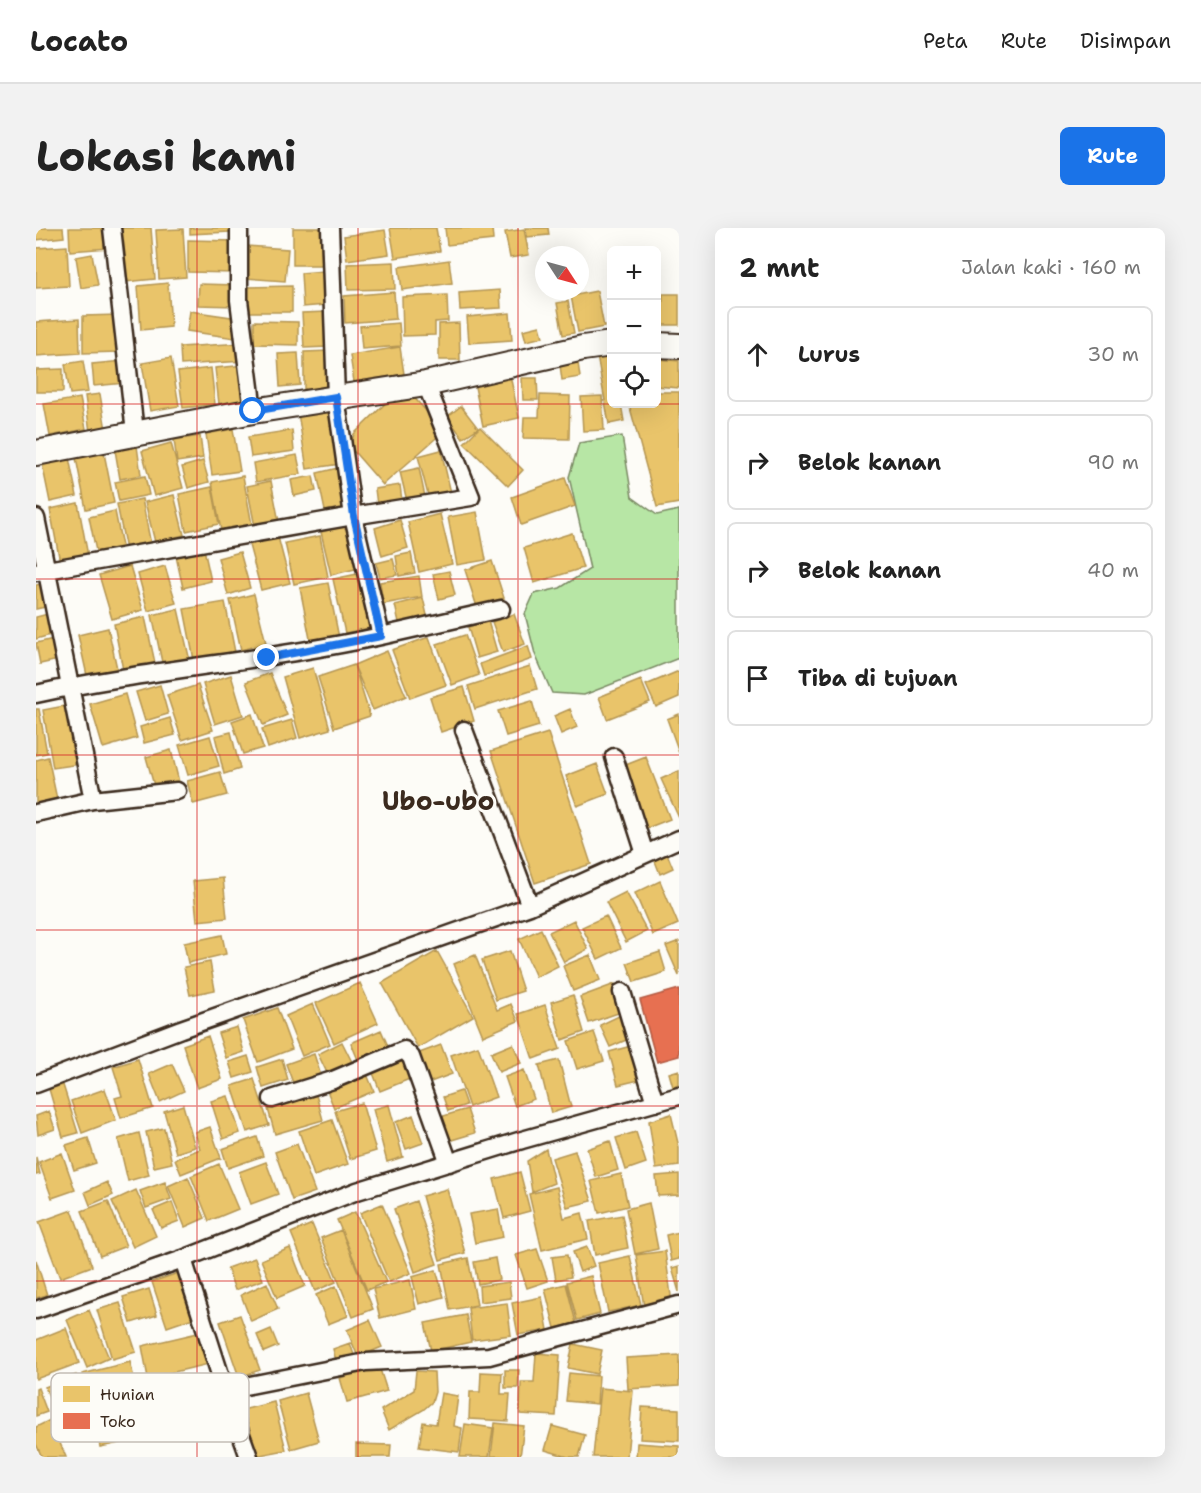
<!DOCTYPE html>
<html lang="id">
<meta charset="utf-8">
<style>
body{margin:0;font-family:"Shantell Sans",sans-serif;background:#f2f2f2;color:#222}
.controls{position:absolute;right:18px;top:18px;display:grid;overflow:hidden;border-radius:9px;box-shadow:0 6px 24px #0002}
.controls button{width:54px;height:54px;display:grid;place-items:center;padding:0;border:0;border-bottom:2px solid #e0e0e0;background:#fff;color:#222;font:30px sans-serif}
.compass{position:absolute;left:499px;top:18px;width:54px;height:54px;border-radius:50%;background:#fff;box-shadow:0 6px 24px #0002;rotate:126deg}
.stop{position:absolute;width:18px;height:18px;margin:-14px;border:4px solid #1a73e8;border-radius:50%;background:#fff}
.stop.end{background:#1a73e8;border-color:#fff;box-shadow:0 2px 6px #0008}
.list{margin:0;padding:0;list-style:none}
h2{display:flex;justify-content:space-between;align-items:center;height:78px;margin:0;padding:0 24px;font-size:26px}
h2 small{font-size:20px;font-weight:400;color:#767676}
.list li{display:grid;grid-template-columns:39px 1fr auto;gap:18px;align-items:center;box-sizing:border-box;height:96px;margin:0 12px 12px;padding:0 12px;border:2px solid #e0e0e0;border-radius:9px}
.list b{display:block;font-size:22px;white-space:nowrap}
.list em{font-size:20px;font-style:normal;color:#767676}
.icon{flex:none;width:33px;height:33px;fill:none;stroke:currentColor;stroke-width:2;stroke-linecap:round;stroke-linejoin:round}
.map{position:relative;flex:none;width:643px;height:1229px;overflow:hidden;border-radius:9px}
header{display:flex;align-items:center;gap:36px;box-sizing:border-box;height:84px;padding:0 30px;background:#fff;border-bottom:2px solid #e0e0e0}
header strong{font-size:28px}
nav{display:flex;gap:33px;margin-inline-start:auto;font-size:21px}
.intro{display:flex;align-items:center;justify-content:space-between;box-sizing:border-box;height:144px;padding:0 36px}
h1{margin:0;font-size:42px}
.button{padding:15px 27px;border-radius:9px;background:#1a73e8;color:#fff;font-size:21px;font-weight:700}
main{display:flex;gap:36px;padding:0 36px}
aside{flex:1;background:#fff;border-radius:9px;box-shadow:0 6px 24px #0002}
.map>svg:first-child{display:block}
.green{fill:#b7e6a5;stroke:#798862;stroke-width:1.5}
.homes{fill:#e9c46a;stroke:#b59653;stroke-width:1.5}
.shops{fill:#e76f51;stroke:#b35a42;stroke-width:1.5}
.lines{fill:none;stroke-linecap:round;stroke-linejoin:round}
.street-casing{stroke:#3b2a1e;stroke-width:21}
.secondary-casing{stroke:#3b2a1e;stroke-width:28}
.street{stroke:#fdfcf7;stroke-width:16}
.secondary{stroke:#fdfcf7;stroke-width:24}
.route{stroke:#1a73e8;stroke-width:8}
.grid{fill:none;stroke:#d62828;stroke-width:1.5;stroke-opacity:0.55}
.labels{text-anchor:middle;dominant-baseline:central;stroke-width:6;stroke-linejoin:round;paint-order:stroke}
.quarter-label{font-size:26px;font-weight:bold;fill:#3b2a1e;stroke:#fdfcf7}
.key{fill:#fdfcf7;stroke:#c3bdb6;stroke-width:1.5}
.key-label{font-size:16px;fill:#3b2a1e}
</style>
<header>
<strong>Locato</strong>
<nav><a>Peta</a><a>Rute</a><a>Disimpan</a></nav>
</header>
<div class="intro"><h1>Lokasi kami</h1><a class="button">Rute</a></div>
<main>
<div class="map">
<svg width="643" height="1229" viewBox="0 0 643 1229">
<rect width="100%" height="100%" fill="#fdfcf7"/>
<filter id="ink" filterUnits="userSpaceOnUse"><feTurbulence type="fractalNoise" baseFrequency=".0167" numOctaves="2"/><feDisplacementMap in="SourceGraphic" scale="12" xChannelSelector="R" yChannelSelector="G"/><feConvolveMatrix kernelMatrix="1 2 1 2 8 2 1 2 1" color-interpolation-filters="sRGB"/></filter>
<g filter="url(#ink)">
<path class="green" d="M586 208 596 269 621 287 643 282V430L548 467 516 465 499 426 489 386 498 366 524 360 554 341 533 249 543 215Z"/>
<path class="homes" d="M0 0H27L28 9 0 12Z
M33 0H72L73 20 34 23Z
M84 0H115L119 51 89 54Z
M154 0H194V4L154 6Z
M257 0H286V37H257Z
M354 0H400L404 23 359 30Z
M409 0H456L457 12 411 17Z
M490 0H512L513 7 491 9Z
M147 1 150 49 123 51 120 2Z
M488 1 493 27 474 30 469 4Z
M349 2 353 26 311 32 308 8Z
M152 12 200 13 199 45 152 44Z
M31 18 33 58 0 60V20Z
M211 18 252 21 249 53 209 50Z
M56 26 62 57 45 60 40 29Z
M413 32 416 55 366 62 363 39Z
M358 34 359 61 312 62 311 36Z
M288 43 290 77 267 79 265 45Z
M132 55 135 99 105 102 102 58Z
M163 56 200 57 199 78 162 77Z
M256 58V84H211V59Z
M464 62 465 80 424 82 423 65Z
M561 63 568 99 542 104 535 68Z
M358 64 360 91 309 95 308 68Z
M627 66H643V97H626Z
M411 67 412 93 399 94V107L367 108 366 69Z
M532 73 538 105 527 107 521 75Z
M154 83 202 90 199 110 151 103Z
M291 84 292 119 268 120 266 85Z
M474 85 476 112 433 115 431 89Z
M83 87 84 124 47 125V88Z
M43 91 44 125 0 128V94Z
M218 93 262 94V117L218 116Z
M363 95 365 118 326 121 324 98Z
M423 95 424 132H403V96Z
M504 98 507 109 490 113 487 102Z
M207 115 208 133 145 137 144 119Z
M364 119 368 146 318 154 314 127Z
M560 122 576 126V176H585L588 193 573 196Z
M294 123V160L268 161V124Z
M262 125 264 157 244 159 242 126Z
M541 128 544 149 526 152 523 130Z
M135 130 143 178 114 183 106 135Z
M620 131 643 133V160L620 158Z
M47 133 52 164 34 166 29 136Z
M87 133 89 155 58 158 56 136Z
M210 137 214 173 183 176 179 140Z
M175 140 179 176 147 180 142 144Z
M27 141V164H0V142Z
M474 147 483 190 447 198 438 154Z
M486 150H501L502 172H487Z
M620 164H643V275L621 279 593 176H620Z
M374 165 408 203 347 257 314 219 318 206 358 167Z
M64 166 70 202 54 204 49 168Z
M504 167 534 168 533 211 487 210 488 189H503Z
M566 168 568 202 547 203 545 169Z
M44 170 50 201 14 208 8 176Z
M425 178 442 200 427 210 411 189Z
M295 179 304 236 271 241 262 185Z
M444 199 487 242 472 258 428 215Z
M197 201 204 243 176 247 170 206Z
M256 202 258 223 215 229 212 209Z
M164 208 167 230 141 234 138 212Z
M135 215 147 260 118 268 106 223Z
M101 218 105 247 84 251 79 222Z
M405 222 415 265 393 271 382 228Z
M68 225 78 275 50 281 40 230Z
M261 227 265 246 220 254 217 235Z
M33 230 41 268 14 274 6 235Z
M167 233 173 254 152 260 146 239Z
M302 240 310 279 289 283 281 245Z
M383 240 389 269 371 273 364 244Z
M109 248 113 267 83 273 79 254Z
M207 248 216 297 185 303 176 254Z
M277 248 280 263 258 268 255 252Z
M529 250 539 278 485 297 476 269Z
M235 253 243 294 219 299 211 258Z
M364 257 366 273 341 277 339 261Z
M176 259 183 296 150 303 143 266Z
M138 267 148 307 119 314 109 274Z
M106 271 115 317 90 322 81 276Z
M42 275 52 328 24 334 14 281Z
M79 283 87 323 61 328 53 289Z
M441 284 450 332 421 337 412 289Z
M404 286 416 336 383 344 372 294Z
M364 292 372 320 346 328 339 300Z
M317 296 327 339 295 347 285 304Z
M536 305 547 340 498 355 488 320Z
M284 308 292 349 258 356 249 315Z
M242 309 254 355 225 362 213 317Z
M168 321 175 353 147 360 140 328Z
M204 324 214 360 192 367 182 330Z
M375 325 379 345 363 348 360 328Z
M357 331 361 347 344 350 340 335Z
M456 333 468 370 441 379 429 342Z
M94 338 107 382 76 391 63 347Z
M129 338 140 375 112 383 102 346Z
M413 343 419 367 403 371 397 346Z
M326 345 338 399 309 405 297 351Z
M383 348 386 369 347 376 344 354Z
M10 355 14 378 0 381V357Z
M292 355 303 410 275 416 264 360Z
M218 366 230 415 205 422 194 372Z
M387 370 393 396 365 403 359 377Z
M189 374 199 424 158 432 148 381Z
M142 381 154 433 127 439 116 387Z
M16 385 22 405 0 411V389Z
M478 386 489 416 467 424 456 394Z
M109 389 119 435 87 442 78 396Z
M452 393 461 424 441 430 432 399Z
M72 400 82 445 52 452 42 407Z
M429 407 443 447 416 457 401 416Z
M393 409 410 457 374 470 356 422Z
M22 410 27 431 4 436 0 415Z
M492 418 496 431 448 448 444 436Z
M351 423 370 468 337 482 318 437Z
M318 437 334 488 298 500 282 449Z
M494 438 501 461 439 481 432 458Z
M277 440 294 501 264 510 247 449Z
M643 443V469L620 479 610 457Z
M234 445 251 487 227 497 210 454Z
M195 447 207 487 179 496 167 456Z
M605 452 614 474 571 491 563 469Z
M124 457 132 486 109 493 100 464Z
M162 457 177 502 146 512 131 467Z
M428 459 438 493 405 504 394 469Z
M89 466 101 510 67 520 54 476Z
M496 473 503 498 470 508 462 483Z
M34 477 44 536 17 540 7 482Z
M0 481H3L11 525 0 527Z
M534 481 541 499 525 506 518 488Z
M216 486 227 520 207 526 196 493Z
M643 486V524L631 491Z
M134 490 139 507 108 515 104 499Z
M256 492 261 510 232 520 226 501Z
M195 504 204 541 188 546 179 508Z
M512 505 555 636 499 655 455 523Z
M174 508 183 538 152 547 143 517Z
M135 522 143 554 119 561 110 529Z
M12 529 22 576 0 580V532Z
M610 529 634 591 606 602 582 540Z
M561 536 572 566 541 578 530 548Z
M643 543V590L625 551Z
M184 544 191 567 157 576 151 553Z
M630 623 637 640 624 646 617 628Z
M187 650 191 690 161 693 157 653Z
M624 653 642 696 617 707 599 665Z
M590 664 611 703 590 714 570 674Z
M570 688 585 720 562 731 546 699Z
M538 692 552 721 528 734 513 704Z
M505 701 522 738 500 749 483 711Z
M186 707 190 726 152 735 148 715Z
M643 713V748L630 718Z
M401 723 437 788 382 820 346 755Z
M474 723 487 763 460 772 446 732Z
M624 724 630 744 598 754 591 735Z
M439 727 461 782 475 776 482 793 447 808 418 736Z
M554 727 564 752 537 763 527 738Z
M174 734 179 762 154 767 148 739Z
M324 755 342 795 298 815 280 775Z
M579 756 588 783 553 795 544 769Z
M537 767 548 804 526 812 515 774Z
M277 776 294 816 266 828 250 788Z
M509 777 524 821 497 831 482 786Z
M241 780 256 821 222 834 207 792Z
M587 786 597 809 574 819 564 797Z
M201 799 208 824 190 830 182 805Z
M345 802 355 825 325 839 315 815Z
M558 804 568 833 541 841 532 813Z
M172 808 186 851 161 860 147 817Z
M306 814 318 838 294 851 282 826Z
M477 816 485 835 463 844 455 825Z
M405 817 416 846 389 856 378 827Z
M442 818 460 869 433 879 415 827Z
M595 818 603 852 582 857 573 824Z
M278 826 287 854 260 863 250 836Z
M366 827 376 850 344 863 335 840Z
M212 828 217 844 198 850 193 834Z
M102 831 117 880 85 890 79 870 86 868 77 839Z
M246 831 252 852 227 860 221 839Z
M523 832 535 879 515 885 503 837Z
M136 836 148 863 124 874 113 846Z
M488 842 498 871 479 878 469 849Z
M643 842V857L637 859 633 845Z
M330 844 338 863 298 880 290 860Z
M218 851 233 897 211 904 196 858Z
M27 857 42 905 27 909 13 861Z
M69 861 80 892 46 905 35 873Z
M425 863 430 877 412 883 407 869Z
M280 867 287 892 239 906 232 881Z
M192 868 204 905 187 911 175 873Z
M326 875 340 923 314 931 299 883Z
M147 877 159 919 140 925 128 883Z
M353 877 367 929 351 934 337 881Z
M431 881 439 905 409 914 401 890Z
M13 883 19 901 2 907 0 888Z
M635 886 643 919V938L620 941 613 893Z
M377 887 387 915 370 921 360 894Z
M296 892 312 936 278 948 263 903Z
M174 899 185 930 145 946 139 931 164 921 159 904Z
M128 900 136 935 118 939 110 904Z
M600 904 610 935 590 942 580 910Z
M103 905 113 947 92 953 82 911Z
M221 909 227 928 192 940 186 921Z
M52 910 60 935 38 942 30 917Z
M574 913 582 942 560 949 551 921Z
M261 916 279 964 256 972 239 924Z
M510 921 518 955 496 964 491 933Z
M539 923 556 973 531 979 516 930Z
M26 925 39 962 16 970 3 934Z
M0 929 4 946 0 947Z
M230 934 242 966 215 976 203 944Z
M183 936 202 981 173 993 155 948Z
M484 944 494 983 468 990 458 951Z
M585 946 592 978 563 985 555 953Z
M643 946V967L622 968 620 948Z
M152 949 169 990 149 999 132 958Z
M71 954 77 967 54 977 49 964Z
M129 954 135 971 110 980 104 963Z
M521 959 528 990 546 985 552 1011 506 1022 493 966Z
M411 961 429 1025 404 1032 386 968Z
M100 962 120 1008 97 1019 76 973Z
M72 973 90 1018 64 1028 46 983Z
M380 973 401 1036 379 1044 358 981Z
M136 974 143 993 125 1000 117 982Z
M613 975 622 1021 599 1026 590 981Z
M346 976 375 1045 353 1054 324 985Z
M462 981 467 1009 439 1015 433 986Z
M36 982 56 1038 24 1050 3 994Z
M319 984 350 1054 331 1062 301 992Z
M586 987 592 1020 559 1027 553 993Z
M276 996 300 1054 279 1063 255 1005Z
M305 1002 337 1081 317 1089 285 1010Z
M643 1004V1031L635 1033 630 1007Z
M551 1019 558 1038 544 1044 537 1024Z
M254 1020 269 1058 241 1070 225 1032Z
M501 1021 512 1053 491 1060 480 1027Z
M629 1023 636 1075 608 1079 600 1027Z
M531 1027 535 1049 520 1052 516 1029Z
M594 1028 605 1077 572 1084 562 1035Z
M219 1030 227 1052 199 1062 191 1040Z
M432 1030 441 1077 414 1082 405 1036Z
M459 1030 463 1052 442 1056 438 1034Z
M0 1032 11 1067 0 1070Z
M643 1038V1064L636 1040Z
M400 1042 408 1069 383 1076 376 1049Z
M145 1044 160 1089 131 1099 116 1054Z
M555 1048 564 1086 541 1092 531 1054Z
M374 1052 380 1081 344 1090 337 1061Z
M473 1054 475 1070 444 1074 443 1058Z
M231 1055 242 1081 215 1093 205 1067Z
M530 1056 540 1095 519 1100 509 1061Z
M300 1058 312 1088 292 1096 280 1067Z
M113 1061 121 1087 95 1095 87 1069Z
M506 1069 512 1102 482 1107 476 1075Z
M84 1075 100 1124 76 1131 61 1082Z
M471 1075 475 1107 436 1112 432 1080Z
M53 1082 73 1130 51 1140 31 1092Z
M204 1087 224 1142 203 1149 184 1094Z
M430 1087 435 1114 395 1123 389 1095Z
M334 1092 346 1119 322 1129 311 1102Z
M30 1100 43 1135 0 1151V1112Z
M235 1101 242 1118 228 1124 221 1107Z
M166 1104 173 1136 112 1150 106 1118Z
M314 1115 318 1127 300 1133 297 1121Z
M537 1116 566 1122 561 1146 532 1140Z
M500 1125 524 1127 520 1188 484 1186 485 1154H498Z
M643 1127V1158L592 1161 590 1130Z
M94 1134 100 1158 52 1170 46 1146Z
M343 1138 351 1163 311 1174 304 1150Z
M469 1142H483L482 1160H469Z
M380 1143 398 1144 399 1164 396 1174 387 1182 353 1202 345 1182 378 1162Z
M445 1144 466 1145 465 1166H474L472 1193 433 1191 434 1164H444Z
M533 1145 563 1148 561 1176 530 1173Z
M40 1147 51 1173 20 1185 9 1159Z
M2 1160 11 1184 0 1188V1161Z
M564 1160 597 1163 591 1229H557Z
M100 1165 108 1210 64 1219 55 1174Z
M270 1165 283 1213 255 1221 242 1173Z
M405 1165 422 1168 418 1198 426 1200 423 1224 383 1219 387 1194 400 1196Z
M238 1174 250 1222 214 1229 202 1183Z
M606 1179 643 1181V1213L604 1211Z
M14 1192 30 1229H6L0 1216V1199Z
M459 1195 488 1198 484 1229 455 1228Z
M429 1196 457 1200 453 1229H424Z
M516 1198 549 1207 543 1229H532L509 1222Z
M601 1215 643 1218V1229H600Z
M320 1216 355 1217 354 1229H320Z"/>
<path class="shops" d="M643 761V828L621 834 604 772Z"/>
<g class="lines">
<g class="street-casing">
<path id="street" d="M76 0 99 204
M203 0V72L217 183
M0 290 57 572 0 585
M0 344 317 288 300 169 294 0
M345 408 465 381
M0 466C114 441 231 433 345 408L317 288 435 269 390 156
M428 502 494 678
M578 529 609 626
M57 572 141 563
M586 764 619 875
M0 856 145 801 494 678 643 611
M236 871 297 852 368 822 375 829 413 935
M147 1031 189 1162 330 1134 453 1128 643 1077
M0 1082 147 1031 321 963 486 912 643 868
M189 1162 213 1229"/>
</g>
<g class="secondary-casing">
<path id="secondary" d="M620 117 643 118
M0 225 217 183 390 156 547 120 576 116"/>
</g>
<use href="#street" class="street"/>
<use href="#secondary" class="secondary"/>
</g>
</g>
<g class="lines" filter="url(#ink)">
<path class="route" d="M217 183 300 169 318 288 345 408 231 430"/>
</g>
<path class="grid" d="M161 0V1229M322 0V1229M482 0V1229M0 176H643M0 351H643M0 527H643M0 702H643M0 878H643M0 1053H643"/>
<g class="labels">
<g class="quarter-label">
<text x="402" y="572">Ubo-ubo</text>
</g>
</g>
<rect x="15" y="1145" width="198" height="69" rx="9" class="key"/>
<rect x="27" y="1158" width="27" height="16" fill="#e9c46a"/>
<rect x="27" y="1185" width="27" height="16" fill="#e76f51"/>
<g class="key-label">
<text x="64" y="1172">Hunian</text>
<text x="64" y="1199">Toko</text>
</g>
</svg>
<div class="controls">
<button>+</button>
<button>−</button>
<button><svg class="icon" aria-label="locate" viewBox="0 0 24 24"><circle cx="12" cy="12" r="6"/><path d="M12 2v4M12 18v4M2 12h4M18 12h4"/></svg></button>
</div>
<svg class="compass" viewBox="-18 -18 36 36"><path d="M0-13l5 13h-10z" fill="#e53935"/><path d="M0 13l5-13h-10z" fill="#767676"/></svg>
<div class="stop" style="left:217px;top:183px"></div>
<div class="stop end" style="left:231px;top:430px"></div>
</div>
<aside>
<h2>2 mnt<small>Jalan kaki · 160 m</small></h2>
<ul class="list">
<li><svg class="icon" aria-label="ahead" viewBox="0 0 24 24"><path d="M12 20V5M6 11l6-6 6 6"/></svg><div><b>Lurus</b></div><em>30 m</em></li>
<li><svg class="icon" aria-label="right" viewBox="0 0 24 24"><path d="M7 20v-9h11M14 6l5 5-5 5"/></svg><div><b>Belok kanan</b></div><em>90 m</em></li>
<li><svg class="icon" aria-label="right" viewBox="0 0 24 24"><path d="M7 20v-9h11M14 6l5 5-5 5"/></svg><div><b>Belok kanan</b></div><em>40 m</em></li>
<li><svg class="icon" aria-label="arrive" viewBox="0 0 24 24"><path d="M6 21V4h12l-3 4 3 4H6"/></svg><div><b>Tiba di tujuan</b></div></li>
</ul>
</aside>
</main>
